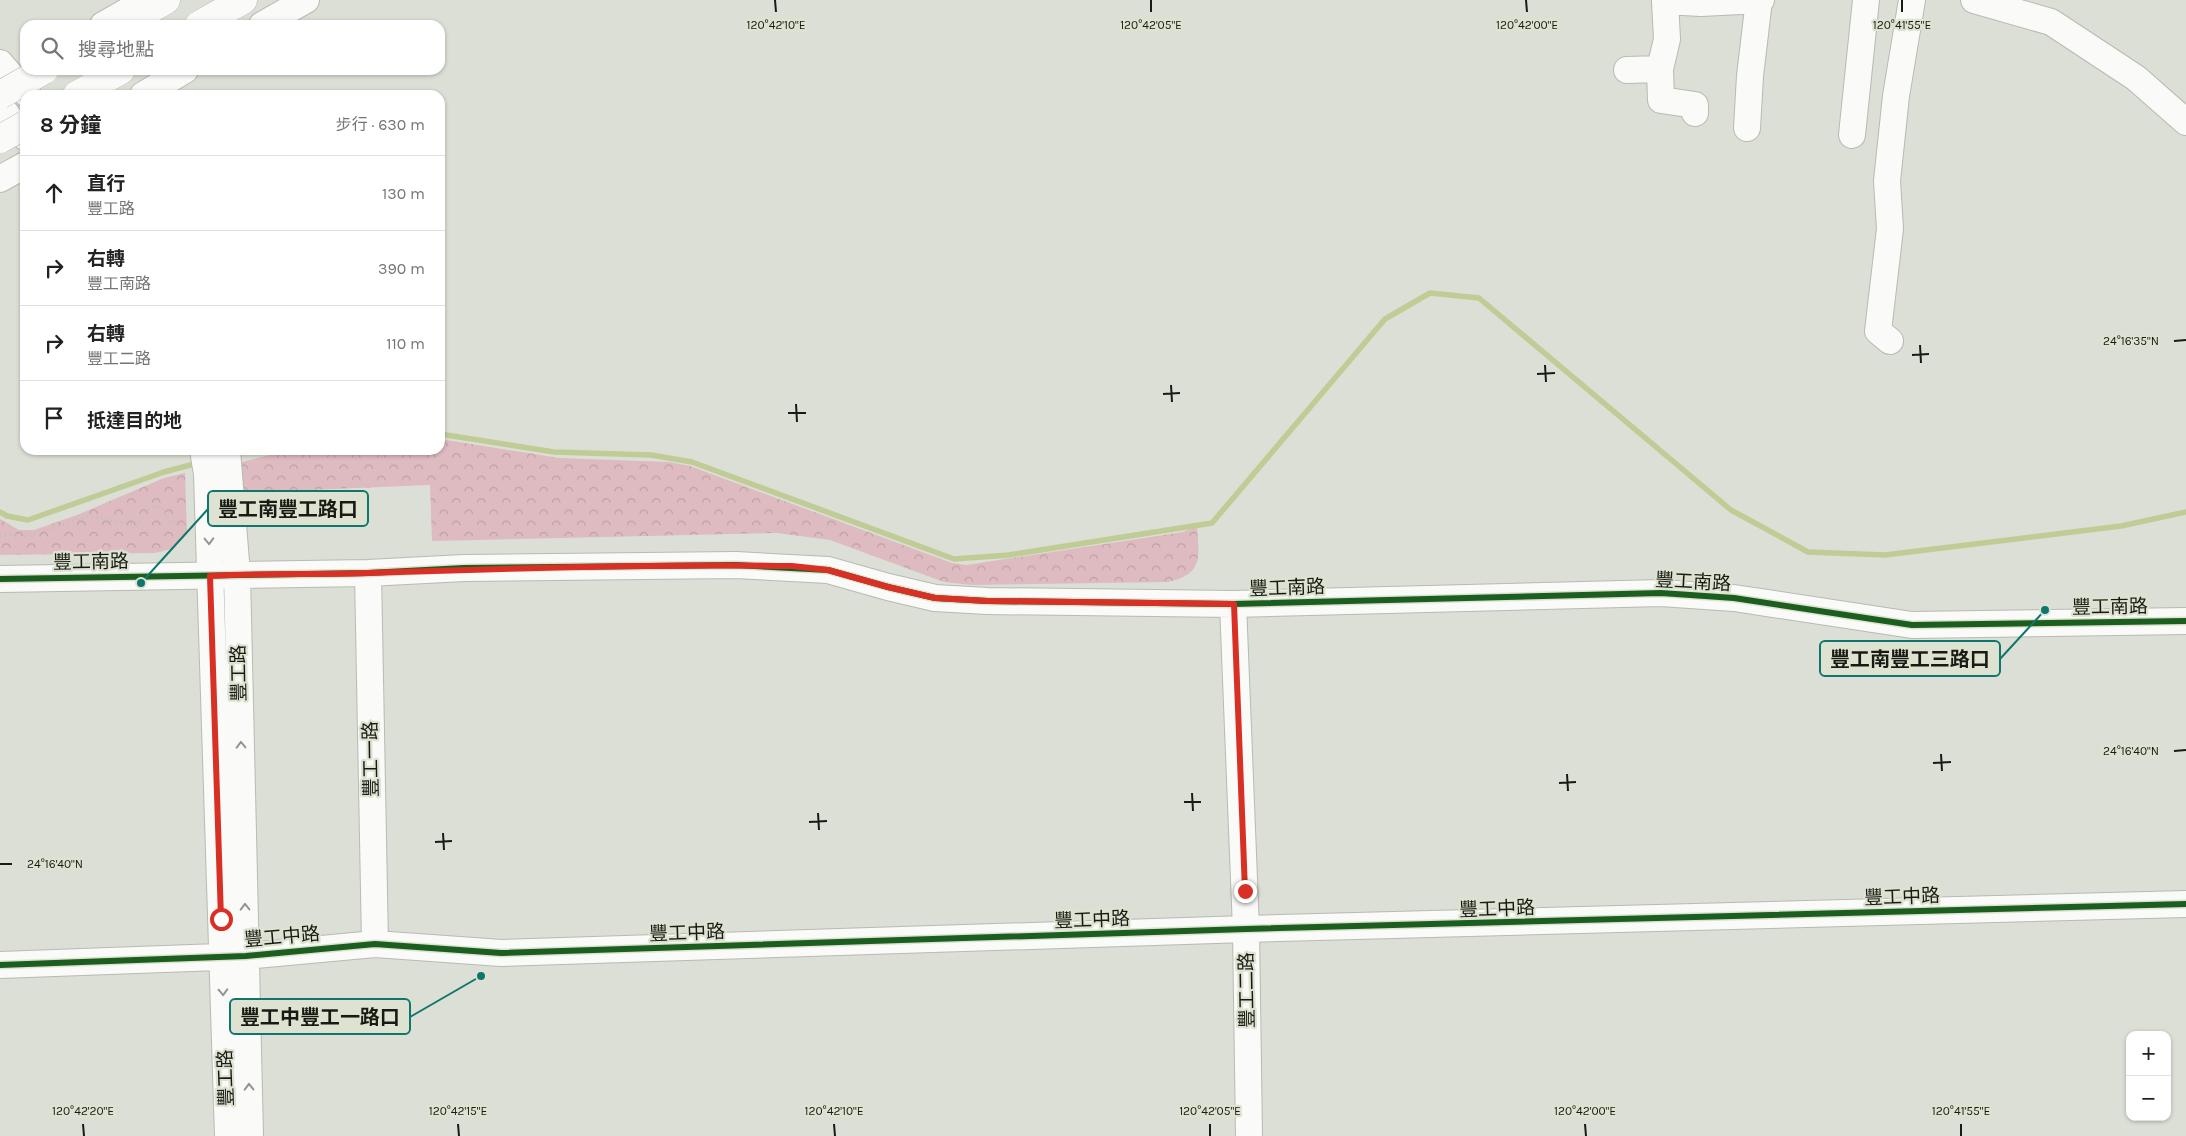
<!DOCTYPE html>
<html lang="zh-TW">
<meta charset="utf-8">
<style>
body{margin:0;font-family:Karla,"Noto Sans TC",sans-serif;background:#f6f6f6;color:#222}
.controls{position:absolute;right:15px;bottom:15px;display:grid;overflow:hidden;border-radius:10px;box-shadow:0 1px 4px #0004}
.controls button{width:45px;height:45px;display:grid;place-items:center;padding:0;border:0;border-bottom:1px solid #e0e0e0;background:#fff;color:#222;font:25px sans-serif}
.stop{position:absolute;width:15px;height:15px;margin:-11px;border:4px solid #d93025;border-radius:50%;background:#fff}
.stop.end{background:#d93025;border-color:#fff;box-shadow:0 1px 5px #0008}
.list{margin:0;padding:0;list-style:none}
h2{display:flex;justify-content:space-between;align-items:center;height:65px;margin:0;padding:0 20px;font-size:21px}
h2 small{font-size:16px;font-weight:400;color:#767676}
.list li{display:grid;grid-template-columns:32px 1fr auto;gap:15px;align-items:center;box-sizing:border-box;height:75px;padding:0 20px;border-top:1px solid #e0e0e0}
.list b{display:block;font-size:19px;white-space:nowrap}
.list p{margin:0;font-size:16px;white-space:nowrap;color:#767676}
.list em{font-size:16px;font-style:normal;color:#767676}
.icon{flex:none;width:28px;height:28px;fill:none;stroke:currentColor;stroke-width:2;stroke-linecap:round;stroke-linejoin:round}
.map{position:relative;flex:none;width:2186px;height:1136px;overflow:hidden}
.search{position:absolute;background:#fff;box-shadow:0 1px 4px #0004;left:20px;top:20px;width:425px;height:55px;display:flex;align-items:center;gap:12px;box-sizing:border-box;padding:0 18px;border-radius:15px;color:#767676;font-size:19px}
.panel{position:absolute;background:#fff;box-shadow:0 1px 4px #0004;left:20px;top:90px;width:425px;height:365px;border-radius:15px}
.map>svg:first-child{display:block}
.forest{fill:url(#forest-crowns)}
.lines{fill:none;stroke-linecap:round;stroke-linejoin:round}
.stream{stroke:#bfcc95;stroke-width:5.5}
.minor-casing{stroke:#b8bab3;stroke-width:28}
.highway-casing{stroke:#b8bab3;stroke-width:29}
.path{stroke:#bfc0bc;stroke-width:3;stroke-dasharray:1 4;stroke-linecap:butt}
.minor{stroke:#fafaf9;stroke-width:26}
.highway{stroke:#fafaf9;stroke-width:28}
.highway-bridge-casing{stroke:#b8bab3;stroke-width:29;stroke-linecap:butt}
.highway-bridge{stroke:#fafaf9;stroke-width:28}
.cycleway-casing{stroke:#dee3d1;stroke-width:9}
.cycleway{stroke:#1b5e20;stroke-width:6}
.oneway{stroke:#949592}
.route{stroke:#d93025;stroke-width:6}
.ticks{fill:none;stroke:#181a14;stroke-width:2}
.labels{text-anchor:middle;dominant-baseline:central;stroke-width:4.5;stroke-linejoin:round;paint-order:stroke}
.street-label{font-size:19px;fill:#181a14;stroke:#dee3d1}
.ticks-label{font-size:12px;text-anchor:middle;fill:#181a14;stroke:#dee3d1;stroke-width:4.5;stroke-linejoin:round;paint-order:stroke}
.leader{fill:none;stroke:#0f766e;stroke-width:2}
.callout-dot{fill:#0f766e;stroke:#dee3d1;stroke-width:2}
.callout{fill:#dee3d1;stroke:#0f766e;stroke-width:2}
.callout-label{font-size:20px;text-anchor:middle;font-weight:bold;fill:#181a14}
</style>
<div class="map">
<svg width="2186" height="1136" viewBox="0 0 2186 1136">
<defs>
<pattern id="forest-crowns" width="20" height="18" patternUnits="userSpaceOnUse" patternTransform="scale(1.25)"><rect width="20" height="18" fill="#ddbbc1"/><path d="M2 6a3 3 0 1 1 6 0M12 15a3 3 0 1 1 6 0" fill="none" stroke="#bda0a5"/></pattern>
</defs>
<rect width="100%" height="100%" fill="#dcdfd5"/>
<path class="forest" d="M440 439 559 458 669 462 690 466 952 563 966 565 1183 532 1197 526C1199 556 1204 574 1168 582L972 585 944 582 830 540 777 533 432 541 430 485 239 493 238 463 289 450H440Z
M185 473 187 534 172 549 155 553 0 555V519L19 530H34L77 515 164 478Z"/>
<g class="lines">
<path class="stream" d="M440 434 554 452 651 455 692 462 954 559 1009 555 1212 523 1385 319 1430 293 1479 298 1731 510 1808 552 1885 555 2121 526 2186 512
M234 454 248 450
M0 512 7 516 28 520 164 472 198 463"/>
<g class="minor-casing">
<path id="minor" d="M1974 0 2051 22 2136 78 2186 122
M103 25 140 4
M262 25 306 0
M0 63 28 95
M1627 70 1660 69
M143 95 185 70
M0 106 25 137
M1695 113V105L1661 100 1660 69 1667 39 1665 1 1701 3 1761 0
M1747 128 1750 76 1759 0
M1852 135 1866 0
M0 179 25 165
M1890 341 1878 331 1890 229 1887 181 1896 96 1912 0
M203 450 207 474 228 1136
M227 450 237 574 250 1136
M368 573 375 944
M0 579 368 573 464 568 736 565 828 570 888 587 935 598 987 601 1233 604 1661 593 1734 598 1912 625 2186 621
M1233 604 1246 929 1249 1136
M0 965 246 956 375 944 501 953 1246 929 2186 904"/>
</g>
<g class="highway-casing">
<path id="highway" d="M122 25 166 0
M199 25 243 0
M77 95 121 70"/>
</g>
<path class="path" d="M0 536 8 534 28 536 89 516 136 525 149 509 157 506 163 509 171 523 187 524"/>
<use href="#minor" class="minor"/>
<use href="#highway" class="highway"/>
<g class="highway-bridge-casing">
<path id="highway-bridge" d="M0 95 44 70
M0 139 25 125"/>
</g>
<use href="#highway-bridge" class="highway-bridge"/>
<g class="cycleway-casing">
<path id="cycleway" d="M0 579 368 573 464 568 736 565 828 570 888 587 935 598 987 601 1233 604 1661 593 1734 598 1912 625 2186 621
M0 965 246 956 375 944 501 953 1246 929 2186 904"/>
</g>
<use href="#cycleway" class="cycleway"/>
</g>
<defs><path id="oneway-chevron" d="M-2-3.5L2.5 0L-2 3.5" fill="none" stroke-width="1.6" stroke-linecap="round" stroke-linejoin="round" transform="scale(1.25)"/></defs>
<g class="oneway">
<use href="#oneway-chevron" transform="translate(209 541) rotate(88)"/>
<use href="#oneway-chevron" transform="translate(241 745) rotate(-91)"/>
<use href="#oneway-chevron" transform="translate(245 907) rotate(-91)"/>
<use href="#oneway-chevron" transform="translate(223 992) rotate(88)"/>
<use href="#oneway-chevron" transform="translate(249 1087) rotate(-91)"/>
</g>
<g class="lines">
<path class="route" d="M221 919 210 576C263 573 316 575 369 573 510 568 651 564 792 566L828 570 888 587 935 598 988 601 1234 604 1245 891"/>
</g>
<path class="ticks" d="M775 0 776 12M1151 0V12M1526 0 1527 12M1902 0V12M2174 341 2186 340M1920 345 1921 363M1912 355 1929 354M1545 365 1546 382M1537 374 1555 373M1171 385 1172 402M1163 394 1180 393M796 404 797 422M788 413H806M2174 751 2186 750M1941 754 1942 771M1933 763 1951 762M1567 774 1568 791M1559 783 1576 782M1192 793 1193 811M1184 802H1201M818 813 819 830M809 822 827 821M443 833 444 850M435 842 452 841M0 864H12M83 1124 84 1136M458 1124 459 1136M834 1124 835 1136M1210 1124V1136M1585 1124 1586 1136M1961 1124V1136"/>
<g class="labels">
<g class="street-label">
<text transform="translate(91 562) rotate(-1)">豐工南路</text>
<text transform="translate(1693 582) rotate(3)">豐工南路</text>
<text transform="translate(1287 588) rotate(-2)">豐工南路</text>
<text transform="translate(2110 607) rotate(-1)">豐工南路</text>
<text transform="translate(239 673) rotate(-91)">豐工路</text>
<text transform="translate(371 759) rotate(-91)">豐工一路</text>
<text transform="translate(1902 897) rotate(-2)">豐工中路</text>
<text transform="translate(1497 909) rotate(-2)">豐工中路</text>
<text transform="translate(1092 920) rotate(-2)">豐工中路</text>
<text transform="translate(687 933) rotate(-2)">豐工中路</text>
<text transform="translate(282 937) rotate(-5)">豐工中路</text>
<text transform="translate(1247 990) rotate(-91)">豐工二路</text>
<text transform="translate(226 1078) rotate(-92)">豐工路</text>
</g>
</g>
<g class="ticks-label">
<text x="776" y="29">120°42'10"E</text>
<text x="1151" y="29">120°42'05"E</text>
<text x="1527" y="29">120°42'00"E</text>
<text x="1902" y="29">120°41'55"E</text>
<text x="2131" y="345">24°16'35"N</text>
<text x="2131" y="755">24°16'40"N</text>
<text x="55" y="868">24°16'40"N</text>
<text x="83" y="1115">120°42'20"E</text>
<text x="458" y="1115">120°42'15"E</text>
<text x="834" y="1115">120°42'10"E</text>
<text x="1210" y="1115">120°42'05"E</text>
<text x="1585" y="1115">120°42'00"E</text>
<text x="1961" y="1115">120°41'55"E</text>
</g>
<path class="leader" d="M141 583L208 509M2045 610L2000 659M481 976L410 1017"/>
<g class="callout-dot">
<circle cx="141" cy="583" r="5"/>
<circle cx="2045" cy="610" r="5"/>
<circle cx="481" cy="976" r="5"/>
</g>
<g class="callout">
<rect x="208" y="491" width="160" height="35" rx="5"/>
<rect x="1820" y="641" width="180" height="35" rx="5"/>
<rect x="230" y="999" width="180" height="35" rx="5"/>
</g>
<g class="callout-label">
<text x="288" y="516">豐工南豐工路口</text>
<text x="1910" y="666">豐工南豐工三路口</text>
<text x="320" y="1024">豐工中豐工一路口</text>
</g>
</svg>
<div class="controls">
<button>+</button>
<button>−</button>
</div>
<div class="stop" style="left:221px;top:919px"></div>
<div class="stop end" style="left:1245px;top:891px"></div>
<div class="search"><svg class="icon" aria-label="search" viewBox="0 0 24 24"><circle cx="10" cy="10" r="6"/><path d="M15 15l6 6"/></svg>搜尋地點</div>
<section class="panel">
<h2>8 分鐘<small>步行 · 630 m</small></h2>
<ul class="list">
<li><svg class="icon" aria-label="ahead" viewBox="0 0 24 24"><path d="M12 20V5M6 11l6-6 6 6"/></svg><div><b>直行</b><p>豐工路</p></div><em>130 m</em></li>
<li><svg class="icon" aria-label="right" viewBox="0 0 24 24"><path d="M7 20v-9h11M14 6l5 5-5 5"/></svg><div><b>右轉</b><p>豐工南路</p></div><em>390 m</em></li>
<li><svg class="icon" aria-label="right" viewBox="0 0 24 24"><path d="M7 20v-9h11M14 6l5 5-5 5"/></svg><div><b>右轉</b><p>豐工二路</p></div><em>110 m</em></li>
<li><svg class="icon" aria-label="arrive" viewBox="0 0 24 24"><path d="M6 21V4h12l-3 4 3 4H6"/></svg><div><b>抵達目的地</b></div></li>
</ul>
</section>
</div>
